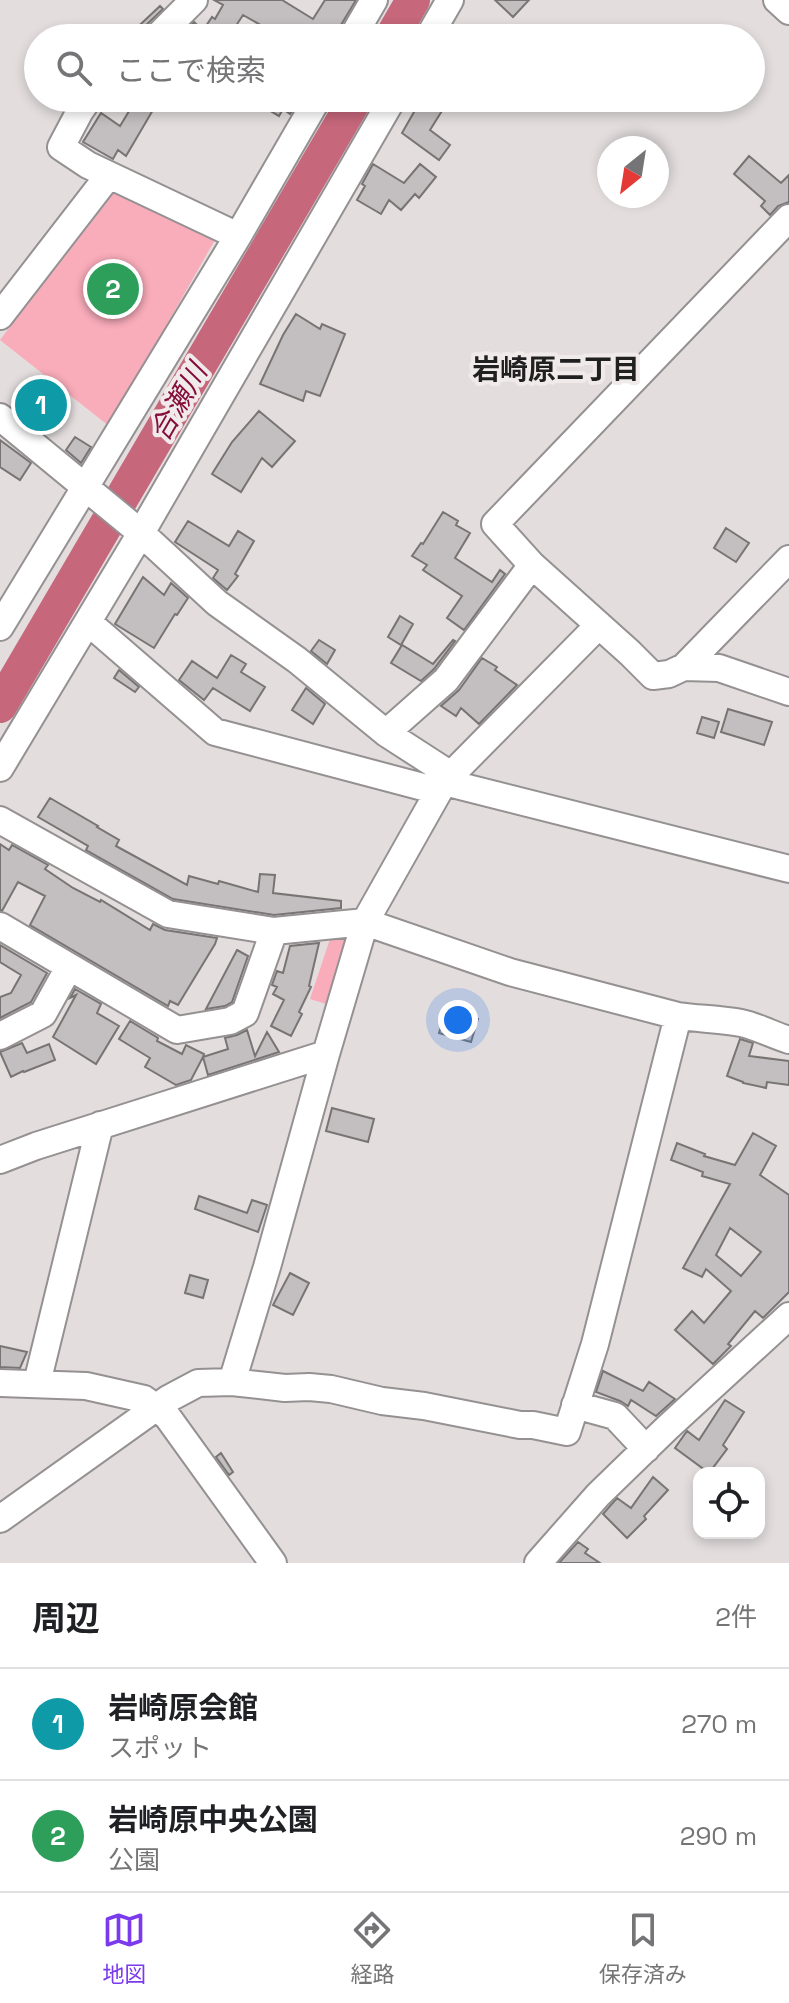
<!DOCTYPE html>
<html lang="ja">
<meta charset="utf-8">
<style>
body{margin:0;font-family:"Space Grotesk","Noto Sans JP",sans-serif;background:#f6f6f6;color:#202124}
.controls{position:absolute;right:24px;bottom:24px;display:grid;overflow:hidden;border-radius:16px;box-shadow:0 4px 12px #0003}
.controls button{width:72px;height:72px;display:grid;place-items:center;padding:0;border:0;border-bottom:2px solid #e0e0e0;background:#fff;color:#202124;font:40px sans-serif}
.compass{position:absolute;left:597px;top:136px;width:72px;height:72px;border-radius:50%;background:#fff;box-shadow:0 4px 12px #0003;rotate:210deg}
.you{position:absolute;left:458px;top:1020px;width:28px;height:28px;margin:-20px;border:6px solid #fff;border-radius:50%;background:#1a73e8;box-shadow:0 0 0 12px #1a73e833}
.badge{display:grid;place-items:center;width:52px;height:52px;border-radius:50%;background:#7c3aed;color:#fff;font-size:26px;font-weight:700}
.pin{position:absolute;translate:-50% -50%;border:4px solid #fff;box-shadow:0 2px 8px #0006}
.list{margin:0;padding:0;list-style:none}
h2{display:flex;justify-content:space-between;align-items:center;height:104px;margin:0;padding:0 32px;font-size:34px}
h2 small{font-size:26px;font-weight:400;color:#757577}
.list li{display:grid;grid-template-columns:52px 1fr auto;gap:24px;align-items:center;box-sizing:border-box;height:112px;padding:0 32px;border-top:2px solid #e0e0e0}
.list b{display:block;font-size:30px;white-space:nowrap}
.list p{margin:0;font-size:26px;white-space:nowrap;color:#757577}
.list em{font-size:26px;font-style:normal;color:#757577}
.icon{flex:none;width:44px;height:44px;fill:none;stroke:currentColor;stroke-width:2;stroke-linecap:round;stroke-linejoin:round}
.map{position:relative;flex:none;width:789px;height:1563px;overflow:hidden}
.search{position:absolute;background:#fff;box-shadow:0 4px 12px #0003;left:24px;right:24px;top:24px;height:88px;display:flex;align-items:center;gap:20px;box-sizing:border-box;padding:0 28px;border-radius:44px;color:#757577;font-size:30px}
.sheet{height:328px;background:#fff}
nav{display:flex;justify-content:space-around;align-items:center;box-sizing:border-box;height:112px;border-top:2px solid #e0e0e0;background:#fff;font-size:22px;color:#757577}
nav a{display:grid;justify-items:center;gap:4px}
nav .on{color:#7c3aed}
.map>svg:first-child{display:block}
.green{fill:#f9acba}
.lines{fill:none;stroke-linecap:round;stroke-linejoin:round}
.stream{stroke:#c6677b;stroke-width:6}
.river{stroke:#c6677b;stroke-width:34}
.building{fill:#c3bebf;stroke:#797474;stroke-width:2;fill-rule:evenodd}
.minor-casing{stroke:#959091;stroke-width:30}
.minor{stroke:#fff;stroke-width:26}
.labels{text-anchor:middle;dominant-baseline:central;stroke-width:8;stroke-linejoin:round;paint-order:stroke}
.neighbourhood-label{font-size:28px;font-weight:bold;fill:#212020;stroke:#f0eaeb}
.water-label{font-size:28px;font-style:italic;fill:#850d39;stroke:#f0eaeb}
</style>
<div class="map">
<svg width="789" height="1563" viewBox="0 0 789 1563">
<rect width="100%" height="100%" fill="#e3ddde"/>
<path class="green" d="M117 189 216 238 109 426 0 340Z
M333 930H360L336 1007 310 999Z"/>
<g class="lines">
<path class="stream" d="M0 702 2 703"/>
<path class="river" d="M391 38 413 0
M0 706 356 98"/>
</g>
<path class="building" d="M214 0H282L313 19 325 0H356L338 30 336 38H269L273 32 243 15 228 38H198L212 17 215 19 223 5Z
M495 0H529L513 17Z
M160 6 163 9 144 27 140 38H126Z
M194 22 199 27 189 37 190 38H179Z
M137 98H160L126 156 118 150 113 159 83 142 101 113 120 126Z
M249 98H300L290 114 283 109 279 116Z
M422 98H432L445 106 430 130 450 145 439 160 402 133Z
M749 156 781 183 789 175V202L778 206 770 215 761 206 765 201 734 174Z
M373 164 404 183 420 164 436 177 419 198 415 194 401 210 389 200 381 214 357 200 365 186 362 184Z
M296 314 320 329 322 324 345 334 320 396 306 391 303 401 260 384 283 335Z
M44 384 60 398 37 426 21 412Z
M259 411 295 441 272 467 262 458 241 492 212 474 232 442Z
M75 437 91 447 81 463 66 450Z
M0 440 31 463 20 480 0 467Z
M443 512 458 521 456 525 470 533 455 558 492 582 500 570 505 574 464 630 447 618 462 596 423 570 427 565 412 556 421 543 423 544Z
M188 521 229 546 238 531 254 541 235 574 238 576 227 590 213 578 218 570 175 542Z
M726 528 749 543 736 562 714 548Z
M143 577 164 595 171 583 188 598 177 615 175 614 154 648 115 624Z
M400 616 413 624 401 645 388 637Z
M319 640 335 650 327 664 311 651Z
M453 640 455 641 434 669 421 681 391 663 402 645 433 664Z
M231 655 246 664 241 672 265 687 250 711 213 688 204 700 179 680 192 661 217 678Z
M482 658 497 667 495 670 517 685 479 724 461 708 456 716 441 706 459 690Z
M119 670 139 687 135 692 114 678Z
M306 688 325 704 313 724 292 710Z
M728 709 772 722 764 745 721 732Z
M702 717 719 722 714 738 697 733Z
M50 798 98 826 97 827 119 840 116 846 187 885 189 876 218 884 219 881 258 892 260 874 275 875 273 893 341 901V908L274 915 173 899 86 850 88 846 38 817Z
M0 844 9 850 12 845 48 865 45 869 73 888 100 902 101 900 150 930 153 924 165 930 217 938 215 944 178 1005 170 1001 168 1006 30 925 45 896 18 882 2 911 0 910Z
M319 943 309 986 311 987 299 1012 302 1014 291 1036 271 1026 284 1000 273 994 277 987 272 985 277 971 283 973 290 946Z
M0 945 47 973 31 1002 0 1018V997L11 993 21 975 0 962Z
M237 950 248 956 232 1002 225 1006 206 1009Z
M75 989 101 1004 97 1013 119 1026 96 1064 53 1037 76 995 70 998Z
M446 1010 478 1019 471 1042 439 1033Z
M130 1021 158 1038 157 1041 182 1054 186 1045 204 1054 203 1057 228 1049 225 1038 237 1035 247 1030 255 1056 267 1032 279 1052 208 1075 203 1057 191 1080 176 1085 145 1067 150 1058 119 1039Z
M740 1039 753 1043 749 1056 789 1061V1085L767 1082 766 1088 743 1083V1082L727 1076Z
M22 1043 27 1053 49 1044 55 1060 24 1072 23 1071 11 1077 0 1052Z
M332 1108 374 1119 368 1142 326 1131Z
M753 1133 776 1146 760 1175 789 1195V1292L763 1318 755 1311 728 1344 731 1346 713 1364 675 1330 692 1311 704 1323 731 1291 706 1269 702 1277 683 1268 730 1184 702 1176 703 1172 671 1160 677 1143 705 1154 704 1156 735 1165ZM730 1228 761 1252 741 1276 716 1255Z
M199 1196 247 1213 252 1200 267 1205 258 1232 195 1209Z
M290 1273 309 1283 293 1315 273 1305Z
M190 1275 208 1280 203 1298 185 1293Z
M0 1346 27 1352 20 1368 0 1367Z
M603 1371 643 1391 649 1382 675 1399 656 1416 631 1400 628 1406 620 1401 596 1392Z
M725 1400 744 1412 723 1445 727 1449 709 1473 675 1448 687 1431 699 1440Z
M221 1453 233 1472 229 1475 216 1457Z
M653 1477 668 1490 644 1516 646 1519 627 1538 603 1514 617 1498 631 1508Z
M578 1542 588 1549 585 1553 600 1563H559Z"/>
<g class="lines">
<g class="minor-casing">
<path id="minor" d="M777 0 789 11
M156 38 194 0
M352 38 374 0
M428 38 450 0
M89 98 80 111 61 147 88 165 238 236
M789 218 495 524 532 565 630 653 653 676 669 674 684 667 789 559
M0 316 109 175
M0 417 141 533 217 603 297 660 386 733 446 680 532 565
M88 622 215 732 438 791
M0 627 238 236 318 98
M684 667 719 668 789 692
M386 733 451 775
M0 768 141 533 393 98
M444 782 789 869
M0 820 168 914 274 931 365 922 510 972 678 1016C699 1019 721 1019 741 1023 756 1026 773 1035 789 1040
M0 926 177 1030 230 1021 245 1013 274 931
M0 1036 43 1014 69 967
M0 1160 36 1146 326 1054
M232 1382 267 1267 326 1054 365 922 444 782 599 625
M0 1383 86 1386 144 1399 167 1416 273 1563
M37 1383 100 1125
M575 1405 615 1416 646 1449
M0 1519 168 1399 198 1383 232 1382 285 1388 309 1387 331 1389 382 1401 424 1406 520 1425H533L567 1432 595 1344 678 1016
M538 1563 598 1495 667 1428 789 1316"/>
</g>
<use href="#minor" class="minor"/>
</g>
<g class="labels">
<g class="neighbourhood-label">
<text x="556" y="369">岩崎原二丁目</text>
</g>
<g class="water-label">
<text transform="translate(178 402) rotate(-60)">合瀬川</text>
</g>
</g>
</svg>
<div class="controls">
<button><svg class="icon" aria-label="locate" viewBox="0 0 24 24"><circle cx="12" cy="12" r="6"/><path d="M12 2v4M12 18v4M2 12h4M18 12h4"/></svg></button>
</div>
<svg class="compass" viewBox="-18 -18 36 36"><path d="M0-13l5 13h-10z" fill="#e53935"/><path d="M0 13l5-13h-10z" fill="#757577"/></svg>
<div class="you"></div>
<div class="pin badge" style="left:41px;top:405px;background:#0f9aa8">1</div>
<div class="pin badge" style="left:113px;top:289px;background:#2e9e5b">2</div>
<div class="search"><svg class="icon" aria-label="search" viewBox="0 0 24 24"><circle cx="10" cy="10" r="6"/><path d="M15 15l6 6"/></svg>ここで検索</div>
</div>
<section class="sheet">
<h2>周辺<small>2件</small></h2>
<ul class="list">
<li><span class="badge" style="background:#0f9aa8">1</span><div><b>岩崎原会館</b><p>スポット</p></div><em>270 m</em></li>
<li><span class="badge" style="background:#2e9e5b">2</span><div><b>岩崎原中央公園</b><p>公園</p></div><em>290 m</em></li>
</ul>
</section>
<nav>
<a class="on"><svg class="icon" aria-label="map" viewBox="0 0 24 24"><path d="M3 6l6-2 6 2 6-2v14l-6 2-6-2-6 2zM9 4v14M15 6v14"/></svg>地図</a>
<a><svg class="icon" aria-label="directions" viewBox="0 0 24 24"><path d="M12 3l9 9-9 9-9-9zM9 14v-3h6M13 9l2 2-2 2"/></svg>経路</a>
<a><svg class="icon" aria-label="saved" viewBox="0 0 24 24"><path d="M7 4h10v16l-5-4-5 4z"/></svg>保存済み</a>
</nav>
